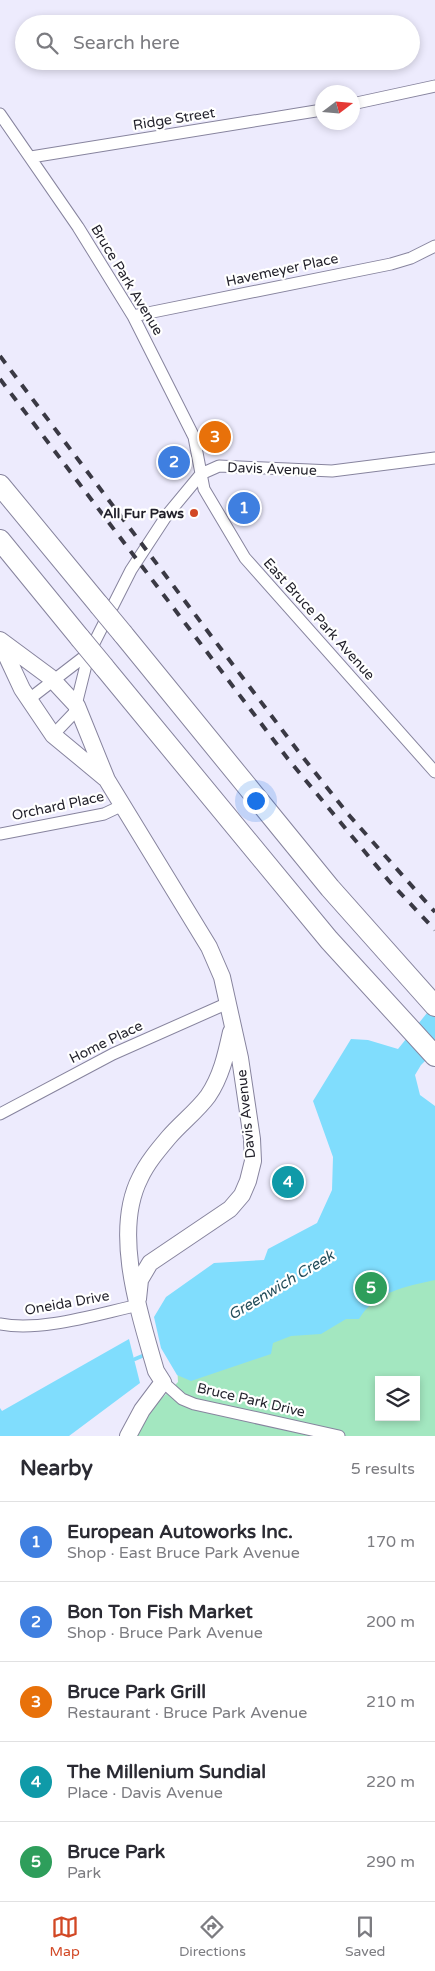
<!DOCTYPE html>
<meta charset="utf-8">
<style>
body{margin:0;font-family:"Varela Round",sans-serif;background:#f2f2f3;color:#2b2b33}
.controls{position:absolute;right:15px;bottom:15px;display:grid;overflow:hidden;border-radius:0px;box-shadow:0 2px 8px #0003}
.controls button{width:45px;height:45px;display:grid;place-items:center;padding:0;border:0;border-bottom:1px solid #e1e1e2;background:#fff;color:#2b2b33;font:25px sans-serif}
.compass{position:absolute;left:315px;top:85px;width:45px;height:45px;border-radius:50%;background:#fff;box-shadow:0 2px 8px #0003;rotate:74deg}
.you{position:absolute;left:255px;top:800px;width:18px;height:18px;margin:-12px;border:4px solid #fff;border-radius:50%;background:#1a73e8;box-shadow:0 0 0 8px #1a73e833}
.badge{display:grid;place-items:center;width:32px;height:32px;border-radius:50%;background:#d24825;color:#fff;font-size:16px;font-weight:700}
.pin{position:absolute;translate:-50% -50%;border:2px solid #fff;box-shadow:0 1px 5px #0006}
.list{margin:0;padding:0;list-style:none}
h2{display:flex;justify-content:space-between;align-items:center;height:65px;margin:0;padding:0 20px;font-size:21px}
h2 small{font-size:16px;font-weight:400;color:#7c7c81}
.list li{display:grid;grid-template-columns:32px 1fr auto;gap:15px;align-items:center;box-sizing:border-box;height:80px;padding:0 20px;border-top:1px solid #e1e1e2}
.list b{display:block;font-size:19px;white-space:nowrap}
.list p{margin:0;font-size:16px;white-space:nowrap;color:#7c7c81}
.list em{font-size:16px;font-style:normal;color:#7c7c81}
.icon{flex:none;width:28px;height:28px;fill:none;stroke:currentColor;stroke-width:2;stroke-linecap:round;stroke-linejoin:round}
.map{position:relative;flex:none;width:435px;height:1436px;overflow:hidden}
.search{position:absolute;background:#fff;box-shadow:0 2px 8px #0003;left:15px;right:15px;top:15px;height:55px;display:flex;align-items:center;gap:12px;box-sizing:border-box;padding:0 18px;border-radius:28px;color:#7c7c81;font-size:19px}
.sheet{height:465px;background:#fff}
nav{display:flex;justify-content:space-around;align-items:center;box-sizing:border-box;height:70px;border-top:1px solid #e1e1e2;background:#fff;font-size:14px;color:#7c7c81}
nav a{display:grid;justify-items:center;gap:2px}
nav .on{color:#d24825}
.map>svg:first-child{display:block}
.green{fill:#a3e7c0;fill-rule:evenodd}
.water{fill:#80ddfd}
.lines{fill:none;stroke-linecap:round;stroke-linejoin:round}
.stream{stroke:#80ddfd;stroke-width:4}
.minor-casing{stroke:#87849e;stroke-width:13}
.secondary-casing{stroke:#87849e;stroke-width:18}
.motorway-casing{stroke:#87849e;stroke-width:22}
.minor{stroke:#fff;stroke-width:11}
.secondary{stroke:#fff;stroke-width:16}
.motorway{stroke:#fff;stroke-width:20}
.rail{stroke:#3a3944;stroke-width:4;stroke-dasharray:9 9;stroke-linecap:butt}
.motorway-bridge-casing{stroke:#87849e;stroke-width:22;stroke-linecap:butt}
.motorway-bridge{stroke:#fff;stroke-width:20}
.poi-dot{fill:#d24825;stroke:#fff;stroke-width:2}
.labels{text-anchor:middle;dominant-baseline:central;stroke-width:4.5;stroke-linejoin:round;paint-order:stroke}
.street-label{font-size:14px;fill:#201f29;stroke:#fff}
.poi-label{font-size:14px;font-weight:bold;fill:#201f29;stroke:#fff;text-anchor:end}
.water-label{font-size:15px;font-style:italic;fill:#254f5c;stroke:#fff}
</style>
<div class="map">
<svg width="435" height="1436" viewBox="0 0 435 1436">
<rect width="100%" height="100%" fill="#edebfd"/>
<path class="green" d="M435 1211V1436H135L149 1411 178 1382 177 1364ZM379 1380H416V1417H379Z"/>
<path class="water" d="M435 1003V1051L421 1065 415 1075 420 1095 435 1106V1280C405 1287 376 1291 359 1319H346L321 1334 291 1336 273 1343 271 1354 191 1381 177 1375 161 1348 154 1317 166 1297 214 1263 264 1260 268 1249 317 1223 332 1190 333 1157 313 1101 351 1039 368 1040 398 1049Z
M129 1339 140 1383 69 1436H0V1408L2 1411Z"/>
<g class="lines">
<path class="stream" d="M135 1359 147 1354"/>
<g class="minor-casing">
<path id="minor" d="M352 104 435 86
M0 114 78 227 133 316 194 437 204 489 245 558 435 772
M31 157 322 110
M133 316 391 264 411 258 435 246
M28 700 89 653
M53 735 74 713 89 653 131 570 167 515 201 474 219 466 332 471 435 458
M0 834 104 814 123 805
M0 1114 113 1054 228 1003
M0 1324C42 1332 97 1314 139 1305
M163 1382 182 1399 194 1404 339 1436"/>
</g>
<g class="secondary-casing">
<path id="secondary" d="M0 640 50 677 77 706 107 780 209 947 222 977 240 1058 252 1139 253 1161 248 1181 242 1195 230 1209 150 1263 140 1280 138 1299
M0 642 22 689 53 735 105 778
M128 1436 142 1410 163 1382 156 1371C140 1315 112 1233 140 1178 147 1163 158 1150 169 1137 181 1123 197 1111 208 1096 221 1077 226 1055 231 1032"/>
</g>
<g class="motorway-casing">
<path id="motorway" d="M0 485 99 605
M0 540 80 638
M123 634 330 888 435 1006
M104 667 329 940 435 1056"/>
</g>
<use href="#minor" class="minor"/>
<use href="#secondary" class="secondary"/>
<use href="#motorway" class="motorway"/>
<path class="rail" d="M0 356 298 751 348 814 435 912
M0 379 288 759 389 881 435 930"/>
<g class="motorway-bridge-casing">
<path id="motorway-bridge" d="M99 605 123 634
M80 638 104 667"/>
</g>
<use href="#motorway-bridge" class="motorway-bridge"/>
</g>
<circle class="poi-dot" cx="194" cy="513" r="5"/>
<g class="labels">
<g class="street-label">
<text transform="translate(174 119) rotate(-9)">Ridge Street</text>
<text transform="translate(282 270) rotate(-12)">Havemeyer Place</text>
<text transform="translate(127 280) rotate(59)">Bruce Park Avenue</text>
<text transform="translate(272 469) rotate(2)">Davis Avenue</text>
<text transform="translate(319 619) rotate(48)">East Bruce Park Avenue</text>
<text transform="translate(58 806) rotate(-12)">Orchard Place</text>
<text transform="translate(106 1042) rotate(-26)">Home Place</text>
<text transform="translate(246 1114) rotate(-96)">Davis Avenue</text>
<text transform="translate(67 1303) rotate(-10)">Oneida Drive</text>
<text transform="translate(251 1400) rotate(13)">Bruce Park Drive</text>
</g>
<g class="poi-label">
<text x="184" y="513">All Fur Paws</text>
</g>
<g class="water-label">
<text transform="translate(281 1285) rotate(-31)">Greenwich Creek</text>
</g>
</g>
</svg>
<div class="controls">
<button><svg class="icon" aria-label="layers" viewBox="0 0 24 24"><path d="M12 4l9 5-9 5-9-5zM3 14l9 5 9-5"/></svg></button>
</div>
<svg class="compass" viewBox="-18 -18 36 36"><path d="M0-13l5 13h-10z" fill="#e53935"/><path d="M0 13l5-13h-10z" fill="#7c7c81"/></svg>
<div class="you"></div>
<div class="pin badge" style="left:244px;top:508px;background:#3f7fe0">1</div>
<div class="pin badge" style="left:174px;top:462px;background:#3f7fe0">2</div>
<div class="pin badge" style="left:215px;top:437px;background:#e8710a">3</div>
<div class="pin badge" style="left:288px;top:1182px;background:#0f9aa8">4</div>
<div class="pin badge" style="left:371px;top:1288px;background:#2e9e5b">5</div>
<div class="search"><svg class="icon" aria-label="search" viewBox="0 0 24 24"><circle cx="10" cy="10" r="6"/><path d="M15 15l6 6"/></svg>Search here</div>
</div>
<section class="sheet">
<h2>Nearby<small>5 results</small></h2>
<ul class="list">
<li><span class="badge" style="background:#3f7fe0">1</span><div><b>European Autoworks Inc.</b><p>Shop · East Bruce Park Avenue</p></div><em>170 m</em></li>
<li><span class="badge" style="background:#3f7fe0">2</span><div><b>Bon Ton Fish Market</b><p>Shop · Bruce Park Avenue</p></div><em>200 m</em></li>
<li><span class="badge" style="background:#e8710a">3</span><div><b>Bruce Park Grill</b><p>Restaurant · Bruce Park Avenue</p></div><em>210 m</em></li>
<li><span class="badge" style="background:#0f9aa8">4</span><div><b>The Millenium Sundial</b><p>Place · Davis Avenue</p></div><em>220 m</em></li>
<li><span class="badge" style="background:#2e9e5b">5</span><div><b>Bruce Park</b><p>Park</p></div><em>290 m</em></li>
</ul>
</section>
<nav>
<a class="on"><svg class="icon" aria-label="map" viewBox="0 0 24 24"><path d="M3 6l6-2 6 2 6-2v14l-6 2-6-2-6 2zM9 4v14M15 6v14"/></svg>Map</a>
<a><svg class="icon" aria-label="directions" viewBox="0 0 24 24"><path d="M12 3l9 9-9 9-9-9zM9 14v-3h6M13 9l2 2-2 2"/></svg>Directions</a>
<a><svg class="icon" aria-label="saved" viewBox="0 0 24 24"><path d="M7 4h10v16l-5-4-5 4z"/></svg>Saved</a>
</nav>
